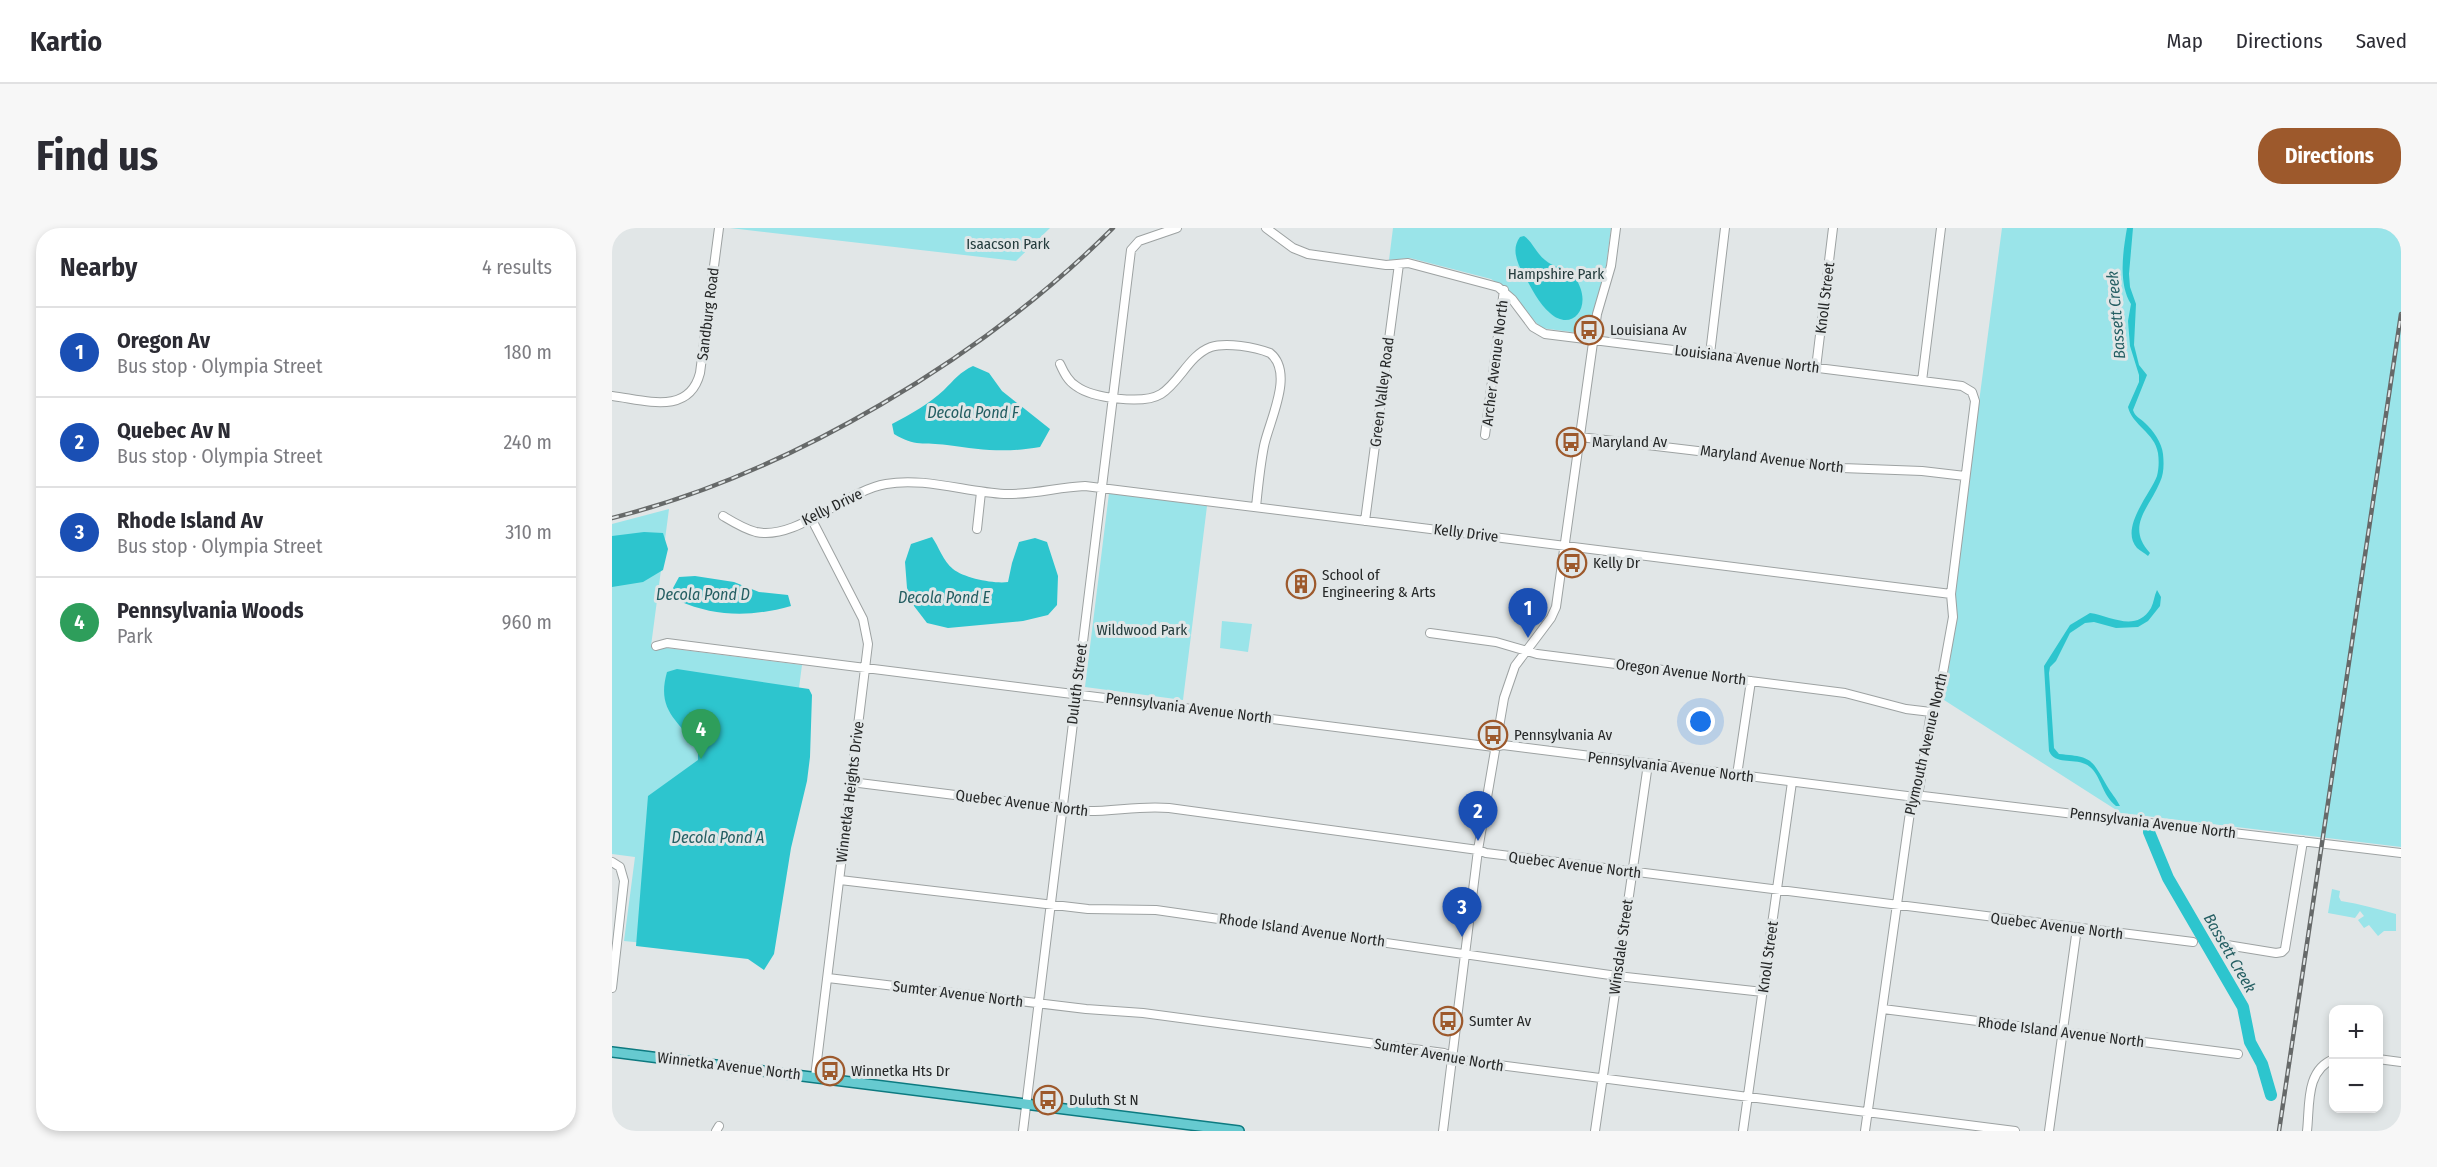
<!DOCTYPE html>
<meta charset="utf-8">
<style>
body{margin:0;font-family:"Fira Sans Condensed",sans-serif;background:#f7f7f7;color:#2b2b33}
.controls{position:absolute;right:18px;bottom:18px;display:grid;overflow:hidden;border-radius:12px;box-shadow:0 3px 9px #0003}
.controls button{width:54px;height:54px;display:grid;place-items:center;padding:0;border:0;border-bottom:2px solid #e1e1e2;background:#fff;color:#2b2b33;font:30px sans-serif}
.you{position:absolute;left:1089px;top:494px;width:21px;height:21px;margin:-15px;border:4px solid #fff;border-radius:50%;background:#1a73e8;box-shadow:0 0 0 9px #1a73e833}
.badge{display:grid;place-items:center;width:39px;height:39px;border-radius:50%;background:#9d592c;color:#fff;font-size:20px;font-weight:700}
.pin{position:absolute;translate:-50% -50px;filter:drop-shadow(0 2px 3px #0008)}
.pin::after{content:'';position:absolute;top:32px;width:21px;height:18px;background:inherit;clip-path:polygon(0 0,100% 0,50% 100%)}
.list{margin:0;padding:0;list-style:none}
h2{display:flex;justify-content:space-between;align-items:center;height:78px;margin:0;padding:0 24px;font-size:26px}
h2 small{font-size:20px;font-weight:400;color:#7c7c81}
.list li{display:grid;grid-template-columns:39px 1fr auto;gap:18px;align-items:center;box-sizing:border-box;height:90px;padding:0 24px;border-top:2px solid #e1e1e2}
.list b{display:block;font-size:22px;white-space:nowrap}
.list p{margin:0;font-size:20px;white-space:nowrap;color:#7c7c81}
.list em{font-size:20px;font-style:normal;color:#7c7c81}
.map{position:relative;flex:none;width:1789px;height:903px;overflow:hidden;border-radius:24px}
header{display:flex;align-items:center;gap:36px;box-sizing:border-box;height:84px;padding:0 30px;background:#fff;border-bottom:2px solid #e1e1e2}
header strong{font-size:28px}
nav{display:flex;gap:33px;margin-inline-start:auto;font-size:21px}
.intro{display:flex;align-items:center;justify-content:space-between;box-sizing:border-box;height:144px;padding:0 36px}
h1{margin:0;font-size:42px}
.button{padding:15px 27px;border-radius:24px;background:#9d592c;color:#fff;font-size:21px;font-weight:700}
main{display:flex;gap:36px;padding:0 36px}
aside{flex:1;background:#fff;border-radius:24px;box-shadow:0 3px 9px #0003}
.map>svg:first-child{display:block}
.green{fill:#9ae4e9}
.water{fill:#2dc5ce}
.lines{fill:none;stroke-linecap:round;stroke-linejoin:round}
.river{stroke:#2dc5ce;stroke-width:12}
.minor-casing{stroke:#9da2a2;stroke-width:10}
.major-casing{stroke:#0d7a80;stroke-width:12}
.minor{stroke:#fff;stroke-width:8}
.major{stroke:#66cad0;stroke-width:9}
.rail-casing{stroke:#666969;stroke-width:4.5}
.rail{stroke:#e1e6e7;stroke-width:2;stroke-dasharray:7;stroke-linecap:butt}
.labels{text-anchor:middle;dominant-baseline:central;stroke-width:6;stroke-linejoin:round;paint-order:stroke}
.park-label{font-size:15px;fill:#243c3d;stroke:#e1e6e7}
.street-label{font-size:15px;fill:#252727;stroke:#e1e6e7}
.poi-label{font-size:15px;fill:#252727;stroke:#e1e6e7;text-anchor:start}
.water-label{font-size:16px;font-style:italic;fill:#245e62;stroke:#e1e6e7}
</style>
<header>
<strong>Kartio</strong>
<nav><a>Map</a><a>Directions</a><a>Saved</a></nav>
</header>
<div class="intro"><h1>Find us</h1><a class="button">Directions</a></div>
<main>
<aside>
<h2>Nearby<small>4 results</small></h2>
<ul class="list">
<li><span class="badge" style="background:#1a4fb4">1</span><div><b>Oregon Av</b><p>Bus stop · Olympia Street</p></div><em>180 m</em></li>
<li><span class="badge" style="background:#1a4fb4">2</span><div><b>Quebec Av N</b><p>Bus stop · Olympia Street</p></div><em>240 m</em></li>
<li><span class="badge" style="background:#1a4fb4">3</span><div><b>Rhode Island Av</b><p>Bus stop · Olympia Street</p></div><em>310 m</em></li>
<li><span class="badge" style="background:#2e9e5b">4</span><div><b>Pennsylvania Woods</b><p>Park</p></div><em>960 m</em></li>
</ul>
</aside>
<div class="map">
<svg width="1789" height="903" viewBox="0 0 1789 903">
<rect width="100%" height="100%" fill="#e1e6e7"/>
<path class="green" d="M118 0H438L404 33Z
M781 0H999L994 39 975 106 929 100 893 60 879 51 798 30 777 32Z
M1390 0H1789V619L1509 585 1332 472 1344 392V348Z
M497 265 595 278 571 472 473 459Z
M57 281 39 418 190 437 152 727 12 713 23 629 0 626V296Z
M610 393 640 396 636 424 608 420Z
M1720 661 1728 663 1727 669 1729 673C1748 676 1765 681 1784 686V703H1772L1766 708 1757 697 1752 700 1746 692 1752 688 1748 683 1743 690 1716 685Z"/>
<path class="water" d="M1515 0H1521L1517 46 1518 59 1524 76 1522 117 1527 137 1535 147 1521 182C1523 189 1528 190 1533 195 1541 202 1550 215 1551 226 1552 235 1552 246 1548 254 1538 279 1513 298 1538 325L1536 328C1533 325 1528 323 1525 320 1507 300 1539 265 1545 248 1547 240 1547 232 1546 225 1543 205 1520 197 1516 179L1527 154V147L1518 118 1516 93 1519 76C1506 56 1511 23 1515 0Z
M912 8C920 13 924 25 933 32 941 40 954 39 961 47 984 76 961 106 938 85 927 76 919 59 912 47 905 35 899 21 908 9Z
M361 138 377 145 390 163 438 201 428 219C394 225 369 222 335 217 312 214 303 219 282 206L280 196C299 186 317 176 332 162 342 152 348 144 361 138Z
M32 304 51 305 56 321 51 342 31 354 0 359V308Z
M320 309C327 319 331 333 341 341 352 350 382 356 396 354L400 335 407 314 423 310 435 314 446 348 445 377 436 387 411 393 336 400 315 395 302 378 295 360 293 334 299 316Z
M83 348 122 354 147 364 176 367 179 378C140 389 104 389 67 373L61 360 67 349Z
M1545 362 1549 369 1548 378 1536 393 1526 399 1504 400 1482 394 1473 395 1458 405 1444 433 1438 439 1437 445 1442 520 1447 526C1480 529 1479 530 1495 558 1499 565 1504 570 1508 578H1504C1490 567 1489 548 1478 539 1465 528 1444 539 1437 523L1432 438 1458 397 1478 385C1499 388 1524 405 1539 380 1542 374 1542 368 1545 362Z
M65 441 197 461 200 467 198 529 195 553 179 620 162 726 152 742 136 731 24 718 36 568 86 532V520C66 492 44 483 55 444Z"/>
<g class="lines">
<path class="river" d="M1537 604 1556 650 1631 779 1638 814 1650 836 1659 867"/>
<g class="minor-casing">
<path id="minor" d="M654 0 681 20 696 26 774 37 796 35 886 59 900 71 921 99 933 106 1310 153 1350 158 1360 164 1363 173 1339 366 1341 389 1326 472 1319 484 1307 562 1299 577 1253 903
M1098 126 1113 0
M448 136C452 145 456 153 464 158 480 170 531 177 549 166 568 154 577 127 599 119 614 114 643 119 658 125 683 145 657 193 652 218 648 238 646 259 644 279
M1204 140 1221 0
M1310 153 1329 0
M0 168C33 172 77 188 88 145L107 0
M873 207 892 62
M968 209 1230 240 1310 243 1353 248
M111 288C121 294 132 301 144 304 184 313 233 263 274 256 312 249 354 264 392 266 420 267 446 259 473 258L1339 366
M199 290 251 391 256 416 203 849
M753 293 787 36
M365 301 369 264
M818 405 884 414 925 426 1233 465 1294 481 1319 484
M44 418 55 415 882 519 891 517 1303 569 1311 568 1789 625
M1125 547 1139 453
M239 554 471 583C500 584 528 577 557 580L866 622 874 625 1581 714
M0 634 8 639 12 653 0 760
M228 652 476 681 544 682 1005 748 1151 764
M1615 717 1664 725 1670 724 1673 721 1691 613
M216 750 474 781 531 785 832 825 848 832 1403 903
M1271 781 1626 826
M1766 831 1789 834
M104 903 107 898
M411 903 519 22 527 13 565 0
M831 903 866 622 892 470 903 438 939 390 944 379 985 86 999 38 1004 0
M983 903 1036 536
M1131 903 1180 554
M1437 903 1465 700
M1695 903C1698 878 1693 842 1722 831"/>
</g>
<g class="major-casing">
<path id="major" d="M0 824 627 903"/>
</g>
<use href="#minor" class="minor"/>
<use href="#major" class="major"/>
<g class="rail-casing">
<path id="rail" d="M0 290C177 246 373 128 501 0
M1667 903 1789 86"/>
</g>
<use href="#rail" class="rail"/>
</g>
<defs>
<g id="bus-ring" transform="scale(1.5)"><circle r="9.5" fill="#e1e6e7" stroke="#9d592c" stroke-width="1.5"/><path d="M-5-6H5V4H4V6H2V4H-2V6H-4V4H-5ZM-3.5-4V0h7V-4ZM-3.5 1.2v1.5H-2V1.2ZM2 1.2v1.5H3.5V1.2Z" fill="#9d592c"/></g>
<g id="building-ring" transform="scale(1.5)"><circle r="9.5" fill="#e1e6e7" stroke="#9d592c" stroke-width="1.5"/><path d="M-4-6H4V6H1V3H-1V6H-4ZM-2.5-4.3h1.7v1.8h-1.7ZM.8-4.3h1.7v1.8H.8ZM-2.5-1h1.7V.8h-1.7ZM.8-1h1.7V.8H.8Z" fill="#9d592c"/></g>
</defs>
<g fill-rule="evenodd">
<use href="#bus-ring" x="977" y="102"/>
<use href="#bus-ring" x="959" y="214"/>
<use href="#bus-ring" x="960" y="335"/>
<use href="#building-ring" x="689" y="356"/>
<use href="#bus-ring" x="881" y="507"/>
<use href="#bus-ring" x="836" y="793"/>
<use href="#bus-ring" x="218" y="843"/>
<use href="#bus-ring" x="436" y="872"/>
</g>
<g class="labels">
<g class="park-label">
<text x="396" y="16">Isaacson Park</text>
<text x="944" y="46">Hampshire Park</text>
<text x="530" y="402">Wildwood Park</text>
</g>
<g class="street-label">
<text transform="translate(1213 70) rotate(-83)">Knoll Street</text>
<text transform="translate(96 86) rotate(-83)">Sandburg Road</text>
<text transform="translate(1135 131) rotate(7)">Louisiana Avenue North</text>
<text transform="translate(883 135) rotate(-83)">Archer Avenue North</text>
<text transform="translate(770 164) rotate(-83)">Green Valley Road</text>
<text transform="translate(1160 231) rotate(7)">Maryland Avenue North</text>
<text transform="translate(220 279) rotate(-26)">Kelly Drive</text>
<text transform="translate(854 305) rotate(7)">Kelly Drive</text>
<text transform="translate(1069 444) rotate(7)">Oregon Avenue North</text>
<text transform="translate(465 456) rotate(-83)">Duluth Street</text>
<text transform="translate(577 480) rotate(7)">Pennsylvania Avenue North</text>
<text transform="translate(1314 516) rotate(-77)">Plymouth Avenue North</text>
<text transform="translate(1059 539) rotate(7)">Pennsylvania Avenue North</text>
<text transform="translate(238 564) rotate(-83)">Winnetka Heights Drive</text>
<text transform="translate(410 575) rotate(7)">Quebec Avenue North</text>
<text transform="translate(1541 595) rotate(7)">Pennsylvania Avenue North</text>
<text transform="translate(963 637) rotate(7)">Quebec Avenue North</text>
<text transform="translate(1445 698) rotate(7)">Quebec Avenue North</text>
<text transform="translate(690 702) rotate(8)">Rhode Island Avenue North</text>
<text transform="translate(1009 719) rotate(-82)">Winsdale Street</text>
<text transform="translate(1156 729) rotate(-82)">Knoll Street</text>
<text transform="translate(346 766) rotate(7)">Sumter Avenue North</text>
<text transform="translate(1449 804) rotate(7)">Rhode Island Avenue North</text>
<text transform="translate(827 827) rotate(10)">Sumter Avenue North</text>
<text transform="translate(117 838) rotate(7)">Winnetka Avenue North</text>
</g>
<g class="poi-label">
<text x="998" y="102">Louisiana Av</text>
<text x="980" y="214">Maryland Av</text>
<text x="981" y="335">Kelly Dr</text>
<text x="710" y="347">School of<tspan x="710" dy="17">Engineering &amp; Arts</tspan></text>
<text x="902" y="507">Pennsylvania Av</text>
<text x="857" y="793">Sumter Av</text>
<text x="239" y="843">Winnetka Hts Dr</text>
<text x="457" y="872">Duluth St N</text>
</g>
<g class="water-label">
<text transform="translate(1504 87) rotate(-95)">Bassett Creek</text>
<text x="361" y="184">Decola Pond F</text>
<text x="91" y="366">Decola Pond D</text>
<text x="332" y="369">Decola Pond E</text>
<text x="106" y="609">Decola Pond A</text>
<text transform="translate(1618 725) rotate(60)">Bassett Creek</text>
</g>
</g>
</svg>
<div class="controls">
<button>+</button>
<button>−</button>
</div>
<div class="you"></div>
<div class="pin badge" style="left:916px;top:410px;background:#1a4fb4">1</div>
<div class="pin badge" style="left:866px;top:613px;background:#1a4fb4">2</div>
<div class="pin badge" style="left:850px;top:709px;background:#1a4fb4">3</div>
<div class="pin badge" style="left:89px;top:531px;background:#2e9e5b">4</div>
</div>
</main>
